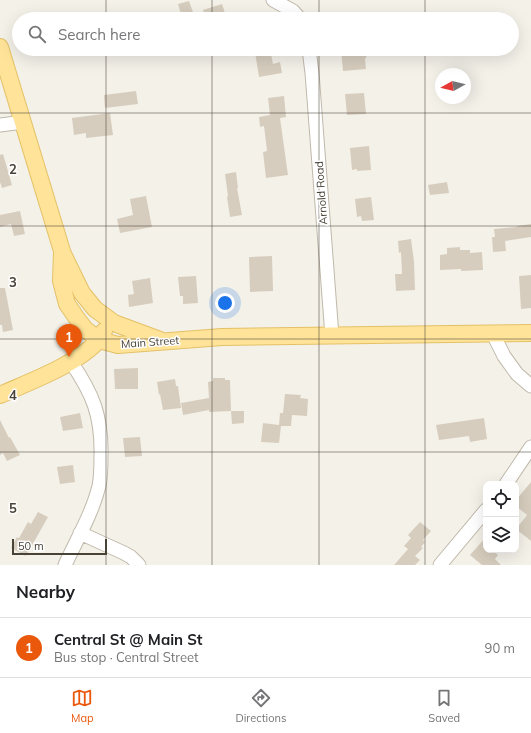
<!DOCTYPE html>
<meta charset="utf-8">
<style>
body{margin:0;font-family:Mulish,sans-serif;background:#f2f2f2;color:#202124}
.controls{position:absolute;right:12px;bottom:12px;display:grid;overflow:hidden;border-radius:8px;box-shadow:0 4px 16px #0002}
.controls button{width:36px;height:36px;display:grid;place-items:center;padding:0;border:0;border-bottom:1px solid #e0e0e0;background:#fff;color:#202124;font:20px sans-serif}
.compass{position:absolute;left:435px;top:68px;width:36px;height:36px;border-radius:50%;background:#fff;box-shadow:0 4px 16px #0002;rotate:262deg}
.scale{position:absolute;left:12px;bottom:10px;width:95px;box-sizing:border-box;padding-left:4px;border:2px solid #484237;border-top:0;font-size:11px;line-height:14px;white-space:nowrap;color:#484237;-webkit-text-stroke:3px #fff;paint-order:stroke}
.you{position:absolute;left:225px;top:303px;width:14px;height:14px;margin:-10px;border:3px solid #fff;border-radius:50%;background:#1a73e8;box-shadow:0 0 0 6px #1a73e833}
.badge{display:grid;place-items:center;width:26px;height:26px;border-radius:50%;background:#ea580c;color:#fff;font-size:13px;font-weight:700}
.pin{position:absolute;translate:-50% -33px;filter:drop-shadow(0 1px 2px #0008)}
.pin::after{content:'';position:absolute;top:21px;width:14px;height:12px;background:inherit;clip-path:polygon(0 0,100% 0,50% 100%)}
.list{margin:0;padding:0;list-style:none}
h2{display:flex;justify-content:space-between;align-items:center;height:52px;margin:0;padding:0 16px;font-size:17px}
h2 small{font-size:13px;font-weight:400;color:#757577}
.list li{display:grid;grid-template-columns:26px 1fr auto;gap:12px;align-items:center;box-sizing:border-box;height:60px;padding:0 16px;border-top:1px solid #e0e0e0}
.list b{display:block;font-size:15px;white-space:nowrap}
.list p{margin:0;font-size:13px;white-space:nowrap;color:#757577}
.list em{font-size:13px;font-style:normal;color:#757577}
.icon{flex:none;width:22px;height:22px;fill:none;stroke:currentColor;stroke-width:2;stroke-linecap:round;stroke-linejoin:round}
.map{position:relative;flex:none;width:531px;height:565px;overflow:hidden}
.search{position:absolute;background:#fff;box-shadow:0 4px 16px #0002;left:12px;right:12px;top:12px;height:44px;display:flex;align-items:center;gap:10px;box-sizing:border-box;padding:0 14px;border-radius:22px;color:#757577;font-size:15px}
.sheet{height:112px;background:#fff}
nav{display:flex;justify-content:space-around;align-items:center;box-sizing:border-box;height:56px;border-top:1px solid #e0e0e0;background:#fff;font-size:11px;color:#757577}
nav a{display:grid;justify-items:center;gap:2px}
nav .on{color:#ea580c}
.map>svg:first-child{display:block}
.building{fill:#d6cdbe}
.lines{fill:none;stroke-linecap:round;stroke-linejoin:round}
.minor-casing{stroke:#c0b9ab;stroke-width:15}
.major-casing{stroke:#e4c167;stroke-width:18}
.minor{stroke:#fff;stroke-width:13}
.major{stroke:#fee398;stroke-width:16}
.grid{fill:none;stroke:#484237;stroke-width:1;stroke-opacity:0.55}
.labels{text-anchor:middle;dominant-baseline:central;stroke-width:3;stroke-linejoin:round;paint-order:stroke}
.street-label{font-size:11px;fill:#484237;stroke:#fff}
.grid-label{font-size:13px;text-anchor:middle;font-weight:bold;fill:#484237;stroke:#fff;stroke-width:3;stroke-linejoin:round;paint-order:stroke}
</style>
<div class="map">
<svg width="531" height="565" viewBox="0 0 531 565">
<rect width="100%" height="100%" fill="#f4f1e9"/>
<path class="building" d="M189 1 194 15 182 18 178 4Z
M222 4 227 19H206L203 10Z
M270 49 273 64 280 62 282 73 259 77 255 52Z
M341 49H371L365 59 366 69 343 71Z
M136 91 138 104 105 108 104 95Z
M364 93 366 114 347 115 345 94Z
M284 96 286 117 280 118 288 175 266 178 263 152 267 151 264 126 260 127 259 117 270 115 268 98Z
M110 113 113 135 86 138V133L74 135 72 118Z
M369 146 371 170 357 171V169L352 170 350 148Z
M3 154 12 185 2 188 0 182V155Z
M236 172 238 188H237L242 215 230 217 227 197 228 196 225 174Z
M447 182 449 193 430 195 428 185Z
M146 196 152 227 120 233 117 219 133 215 130 199Z
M371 197 374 220 362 221 361 216 357 217 355 199Z
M20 211 25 234 14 236 11 224 0 227V215Z
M531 224V237L505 241 506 251 493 252 492 237H495L494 229 517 227V226Z
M411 239 414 261 415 290 396 291 395 274H402L401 252 399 253 398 241Z
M460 247V250H470V253L482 252 483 270 461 271V269L440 270V255L447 254V248Z
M272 256 273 291 250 292 249 257Z
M531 275V308L521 309 519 276Z
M196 276 198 303 183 304V296H180L178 277Z
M150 278 153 303 129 307 128 295 134 294 132 281Z
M0 288H5L13 330 3 332 2 325H0Z
M138 368V389H115L114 369Z
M213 378H225V380H230L231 411H244V423L232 424 231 411 209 412V410L183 415 181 403 209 398 208 382 213 381Z
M175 379 176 386H178L181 408 163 410 160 394 159 395 157 382Z
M285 394 301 395 300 398 308 399 307 416 292 415 291 426H281L279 443 261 442 263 423 279 425 280 413H283Z
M80 413 83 428 63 431 60 417Z
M484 418 487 439 470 442 469 436 439 440 436 425Z
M0 420 9 438 10 437 20 455 7 461 3 453 0 455Z
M140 437 142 456 125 457 123 438Z
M73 465 75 482 60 484 57 467Z
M531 482V541L516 529 527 515 516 506V500Z
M38 512 48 517 26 556 11 548 17 537 19 538 28 522 31 524Z
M420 522 431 531 423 540 425 542 421 547 423 548 415 556 420 560 415 565H394L408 549 404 546 411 538 408 535Z
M486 537V550H492L498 555 495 559 501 565H482L470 555Z"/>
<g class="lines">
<g class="minor-casing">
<path id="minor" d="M273 0 293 11 300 19
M309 49 312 73 332 336
M0 125 23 122
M493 334 504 356 517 374 531 386
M506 484 531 447
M80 533 124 553 131 557 139 565
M65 565C77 539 92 514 99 486 101 477 101 466 101 456 102 416 93 394 71 362
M440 565 486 510"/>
</g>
<g class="major-casing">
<path id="major" d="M0 47 62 251 61 281 67 304 78 320 85 329 99 340 118 345 222 337 531 333
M63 254 82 293 95 309 114 323 160 340
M0 395C31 381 74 366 98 341 100 338 102 334 104 331"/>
</g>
<use href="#minor" class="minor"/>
<use href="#major" class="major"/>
</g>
<path class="grid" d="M106 0V19M212 0V19M319 0V19M425 0V19M106 49V565M212 49V565M319 49V565M425 49V565M0 113H531M0 226H531M0 339H531M0 452H531"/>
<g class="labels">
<g class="street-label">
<text transform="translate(321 193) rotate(-94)">Arnold Road</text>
<text transform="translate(150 342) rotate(-4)">Main Street</text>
</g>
</g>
<g class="grid-label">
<text x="13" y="174">2</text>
<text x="13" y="287">3</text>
<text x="13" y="400">4</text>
<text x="13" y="513">5</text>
</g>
</svg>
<div class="controls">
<button><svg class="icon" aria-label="locate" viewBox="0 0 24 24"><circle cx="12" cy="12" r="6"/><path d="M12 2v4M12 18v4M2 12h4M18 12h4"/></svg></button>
<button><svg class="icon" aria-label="layers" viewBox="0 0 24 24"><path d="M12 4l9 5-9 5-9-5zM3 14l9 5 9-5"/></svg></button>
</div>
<svg class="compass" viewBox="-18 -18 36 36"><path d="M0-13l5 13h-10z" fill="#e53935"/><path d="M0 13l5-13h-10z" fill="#757577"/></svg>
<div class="scale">50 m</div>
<div class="you"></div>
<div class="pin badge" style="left:69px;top:357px">1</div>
<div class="search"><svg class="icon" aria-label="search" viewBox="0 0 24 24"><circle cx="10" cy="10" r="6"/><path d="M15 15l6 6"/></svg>Search here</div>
</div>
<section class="sheet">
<h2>Nearby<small></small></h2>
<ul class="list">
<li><span class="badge">1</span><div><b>Central St @ Main St</b><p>Bus stop · Central Street</p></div><em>90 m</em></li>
</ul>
</section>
<nav>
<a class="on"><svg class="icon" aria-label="map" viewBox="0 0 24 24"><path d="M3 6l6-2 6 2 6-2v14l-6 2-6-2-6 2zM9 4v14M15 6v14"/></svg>Map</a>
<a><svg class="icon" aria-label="directions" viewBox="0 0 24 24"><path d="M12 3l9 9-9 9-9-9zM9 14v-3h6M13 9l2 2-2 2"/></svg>Directions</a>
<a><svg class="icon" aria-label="saved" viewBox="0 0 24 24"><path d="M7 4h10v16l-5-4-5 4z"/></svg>Saved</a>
</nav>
